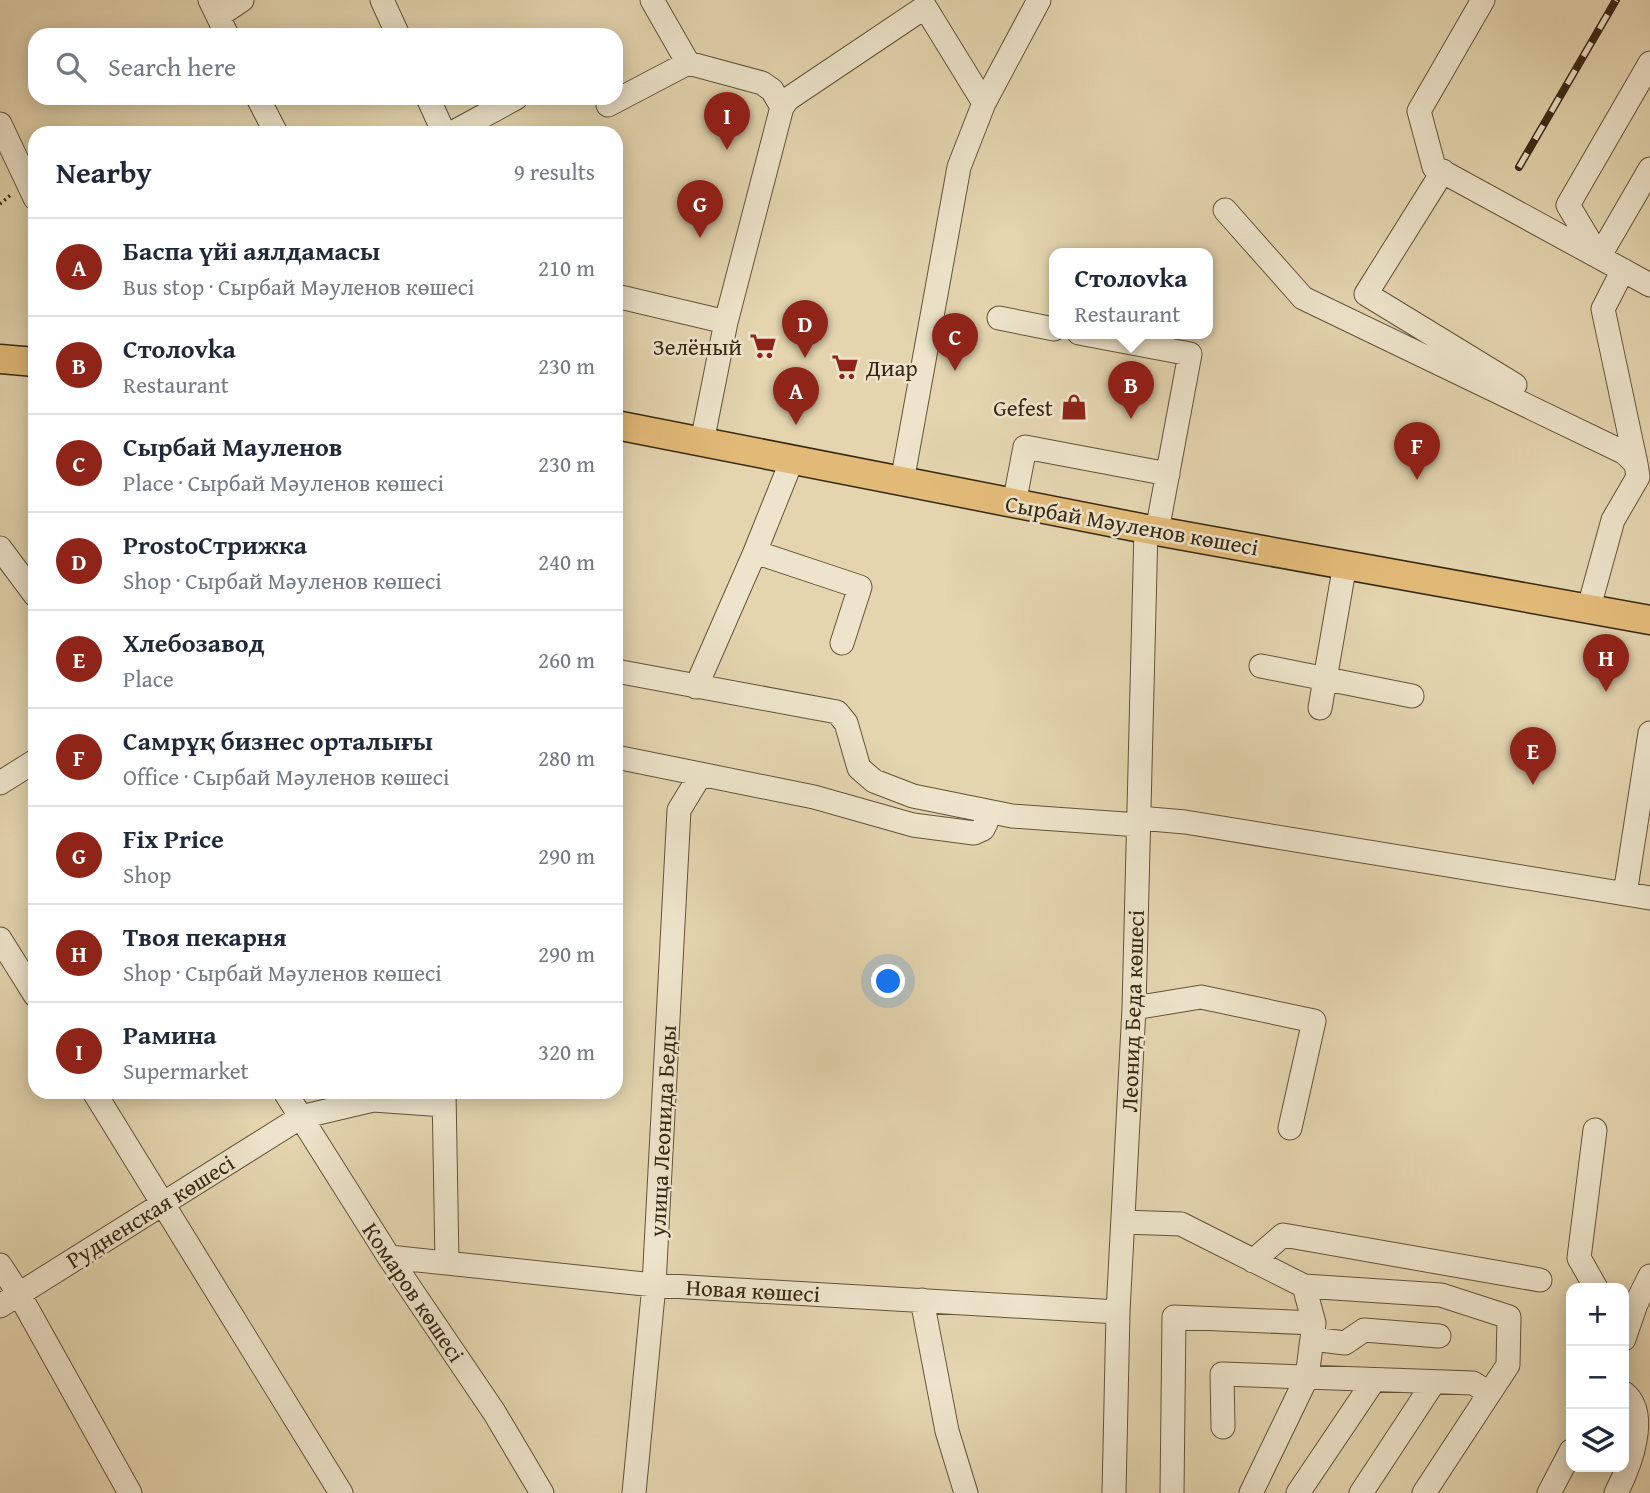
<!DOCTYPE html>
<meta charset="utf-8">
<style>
body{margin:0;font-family:"Gentium Book Plus",serif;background:#f2f2f3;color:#1f2937}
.controls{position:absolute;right:21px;bottom:21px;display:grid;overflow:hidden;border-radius:14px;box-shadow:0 4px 18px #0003}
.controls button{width:63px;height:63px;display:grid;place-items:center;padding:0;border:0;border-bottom:2px solid #e0e1e3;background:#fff;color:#1f2937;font:35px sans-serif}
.you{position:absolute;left:889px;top:982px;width:24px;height:24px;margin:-18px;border:5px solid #fff;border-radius:50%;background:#1a73e8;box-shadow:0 0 0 10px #1a73e833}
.badge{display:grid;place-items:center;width:46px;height:46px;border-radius:50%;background:#8f2418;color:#fff;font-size:23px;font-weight:700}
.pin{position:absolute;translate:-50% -58px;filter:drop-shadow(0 2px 4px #0008)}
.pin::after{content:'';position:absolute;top:37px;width:24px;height:21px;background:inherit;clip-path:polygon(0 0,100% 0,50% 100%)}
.popup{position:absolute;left:1049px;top:248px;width:164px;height:91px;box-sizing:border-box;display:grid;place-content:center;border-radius:14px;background:#fff;filter:drop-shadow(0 2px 5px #0005);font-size:23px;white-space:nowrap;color:#747a83}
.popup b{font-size:26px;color:#1f2937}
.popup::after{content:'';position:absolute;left:50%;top:100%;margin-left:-14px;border:14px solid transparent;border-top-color:#fff}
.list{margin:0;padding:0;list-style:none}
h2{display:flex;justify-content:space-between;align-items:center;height:91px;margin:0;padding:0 28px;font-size:30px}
h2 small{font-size:23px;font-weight:400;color:#747a83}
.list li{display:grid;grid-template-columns:46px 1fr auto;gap:21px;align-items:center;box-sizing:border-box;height:98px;padding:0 28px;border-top:2px solid #e0e1e3}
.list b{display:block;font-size:26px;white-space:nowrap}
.list p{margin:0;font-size:23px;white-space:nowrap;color:#747a83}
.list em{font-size:23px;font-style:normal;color:#747a83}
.icon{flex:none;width:38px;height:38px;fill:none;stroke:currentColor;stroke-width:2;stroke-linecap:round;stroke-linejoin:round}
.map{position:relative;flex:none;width:1650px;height:1493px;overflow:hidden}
.search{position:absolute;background:#fff;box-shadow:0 4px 18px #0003;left:28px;top:28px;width:595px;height:77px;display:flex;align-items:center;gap:18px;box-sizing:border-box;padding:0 24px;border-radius:21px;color:#747a83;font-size:26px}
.panel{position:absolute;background:#fff;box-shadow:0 4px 18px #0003;left:28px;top:126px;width:595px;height:973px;border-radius:21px}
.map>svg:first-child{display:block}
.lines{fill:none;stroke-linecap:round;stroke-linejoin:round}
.minor-casing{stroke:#63533a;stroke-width:25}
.major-casing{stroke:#382813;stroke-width:31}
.path{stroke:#382813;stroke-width:3.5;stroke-dasharray:2 3.5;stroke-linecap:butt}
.minor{stroke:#ede4cb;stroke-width:23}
.major{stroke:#e2ba78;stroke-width:28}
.rail-casing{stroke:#382813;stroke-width:8}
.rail{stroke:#ede4cb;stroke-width:5;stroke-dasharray:16;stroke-linecap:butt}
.labels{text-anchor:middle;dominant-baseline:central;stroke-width:5;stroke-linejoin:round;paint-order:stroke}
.poi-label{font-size:23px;fill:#382813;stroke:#ede4cb;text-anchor:end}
.street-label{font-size:23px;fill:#382813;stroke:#ede4cb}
</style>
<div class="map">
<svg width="1650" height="1493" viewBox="0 0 1650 1493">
<rect width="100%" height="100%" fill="#e4d5af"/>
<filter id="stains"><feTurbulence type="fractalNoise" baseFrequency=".00286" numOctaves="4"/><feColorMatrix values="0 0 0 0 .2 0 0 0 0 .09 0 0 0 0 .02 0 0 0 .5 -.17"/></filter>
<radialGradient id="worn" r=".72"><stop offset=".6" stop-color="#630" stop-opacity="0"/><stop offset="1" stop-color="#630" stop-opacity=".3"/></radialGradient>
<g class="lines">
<g class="minor-casing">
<path id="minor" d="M210 0 227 35
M382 0 398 35
M652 0 688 63 762 83 772 90 782 107
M1483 0 1419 111 1434 167 1650 285
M218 16 242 0
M1650 63 1568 205 1599 257 1650 169
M258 98 276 133
M428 98 444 133
M608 105 688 63
M0 124 35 198
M452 133 516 98
M1443 171 1366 294 1515 385
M1225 210 1303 298 1625 453 1636 464 1638 477 1613 520 1589 607
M1623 270 1603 309 1636 464
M616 296 726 322
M999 318 1054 329
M1079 333 1190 354 1157 531
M702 442 726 322 782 107 788 99 925 7 984 103
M902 482 959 167 984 103 1039 0
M1014 504 1025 447 1168 474
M0 548 35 595
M755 552 860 587 842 643
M1261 666 1412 696
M616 671 837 712 846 723 859 768 874 781 913 796 1012 816 1139 825
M696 687 755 552 792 460
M1320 708 1345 564
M616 757 814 797 913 825 974 833 983 829 986 823 984 811
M0 783 35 761
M1139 818 1185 822 1650 898
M1625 894 1650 733
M0 939 35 995
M1134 1008 1201 997 1314 1021 1290 1128
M94 1092 341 1493
M285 1092 389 1257 494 1412 542 1493
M444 1092 447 1262
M1595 1130 1579 1258 1596 1288
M1123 1222 1181 1224 1304 1286 1314 1323 1307 1377 1251 1493
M389 1257 654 1285 1118 1312
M1253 1261 1283 1235 1540 1280
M0 1265 19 1294 130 1493
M1304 1286 1441 1295 1509 1317 1508 1365 1424 1493
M922 1300 947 1431 966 1493
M0 1306 301 1117 373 1100 444 1105
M1312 1339 1345 1343 1364 1330 1439 1336
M1624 1339 1636 1304 1650 1276
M1223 1427 1222 1374 1473 1383 1489 1393
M634 1493 654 1285 679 810 701 774
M1114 1493 1118 1312 1134 1008 1146 529
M1172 1493 1174 1317 1314 1323
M1298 1493 1374 1380
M1361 1493 1434 1382
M1549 1493 1571 1451
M1616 1493C1630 1466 1650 1414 1624 1393"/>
</g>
<g class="major-casing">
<path id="major" d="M0 359 35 362
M616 425 1146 529 1650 620"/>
</g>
<path class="path" d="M0 204 12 194"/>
<use href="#minor" class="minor"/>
<use href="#major" class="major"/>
<g class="rail-casing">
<path id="rail" d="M1519 167 1616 0"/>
</g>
<use href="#rail" class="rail"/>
</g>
<defs>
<g id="supermarket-bare" transform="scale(2.1)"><path d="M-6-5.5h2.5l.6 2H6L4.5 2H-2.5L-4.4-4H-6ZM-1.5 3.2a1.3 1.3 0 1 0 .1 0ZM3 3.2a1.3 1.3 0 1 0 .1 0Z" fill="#8f2418" stroke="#ede4cb" stroke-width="2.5" paint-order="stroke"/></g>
<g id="shop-bare" transform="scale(2.1)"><path d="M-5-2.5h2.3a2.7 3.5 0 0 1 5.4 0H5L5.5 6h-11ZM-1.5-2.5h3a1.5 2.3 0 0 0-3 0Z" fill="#8f2418" stroke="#ede4cb" stroke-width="2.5" paint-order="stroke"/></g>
</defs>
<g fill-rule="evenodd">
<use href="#supermarket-bare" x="763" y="346"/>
<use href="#supermarket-bare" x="845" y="367"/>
<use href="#shop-bare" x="1074" y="407"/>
</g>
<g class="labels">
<g class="poi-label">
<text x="742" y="346">Зелёный</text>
<text x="866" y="367" text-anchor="start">Диар</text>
<text x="1053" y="407">Gefest</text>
</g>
<g class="street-label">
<text transform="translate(1132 525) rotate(10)">Сырбай Мәуленов көшесі</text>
<text transform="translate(1132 1011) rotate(-88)">Леонид Беда көшесі</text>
<text transform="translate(662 1131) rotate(-87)">улица Леонида Беды</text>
<text transform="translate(150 1211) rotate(-32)">Рудненская көшесі</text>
<text transform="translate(753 1290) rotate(3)">Новая көшесі</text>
<text transform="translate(414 1292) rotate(56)">Комаров көшесі</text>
</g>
</g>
<rect width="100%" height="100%" filter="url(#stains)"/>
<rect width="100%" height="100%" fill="url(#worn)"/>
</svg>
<div class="controls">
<button>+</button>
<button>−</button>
<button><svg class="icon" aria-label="layers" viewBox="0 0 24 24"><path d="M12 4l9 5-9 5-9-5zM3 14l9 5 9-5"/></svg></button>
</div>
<div class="you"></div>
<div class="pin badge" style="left:796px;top:425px">A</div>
<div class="pin badge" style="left:1131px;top:419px">B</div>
<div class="popup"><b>Столоvka</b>Restaurant</div>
<div class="pin badge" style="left:955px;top:371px">C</div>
<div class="pin badge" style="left:805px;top:358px">D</div>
<div class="pin badge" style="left:1533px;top:785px">E</div>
<div class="pin badge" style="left:1417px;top:480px">F</div>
<div class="pin badge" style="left:700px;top:238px">G</div>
<div class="pin badge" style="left:1606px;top:692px">H</div>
<div class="pin badge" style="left:727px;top:150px">I</div>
<div class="search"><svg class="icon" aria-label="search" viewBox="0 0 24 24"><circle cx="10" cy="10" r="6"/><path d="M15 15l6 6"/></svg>Search here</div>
<section class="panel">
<h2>Nearby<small>9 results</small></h2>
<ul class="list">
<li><span class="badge">A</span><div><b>Баспа үйі аялдамасы</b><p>Bus stop · Сырбай Мәуленов көшесі</p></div><em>210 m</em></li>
<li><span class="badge">B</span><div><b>Столоvka</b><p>Restaurant</p></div><em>230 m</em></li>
<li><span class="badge">C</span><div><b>Сырбай Мауленов</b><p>Place · Сырбай Мәуленов көшесі</p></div><em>230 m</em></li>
<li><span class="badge">D</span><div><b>ProstoСтрижка</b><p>Shop · Сырбай Мәуленов көшесі</p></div><em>240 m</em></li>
<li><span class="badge">E</span><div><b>Хлебозавод</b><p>Place</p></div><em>260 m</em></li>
<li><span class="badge">F</span><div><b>Самрұқ бизнес орталығы</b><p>Office · Сырбай Мәуленов көшесі</p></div><em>280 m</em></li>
<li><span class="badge">G</span><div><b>Fix Price</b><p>Shop</p></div><em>290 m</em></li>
<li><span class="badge">H</span><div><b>Твоя пекарня</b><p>Shop · Сырбай Мәуленов көшесі</p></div><em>290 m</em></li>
<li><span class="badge">I</span><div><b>Рамина</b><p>Supermarket</p></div><em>320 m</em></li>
</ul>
</section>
</div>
